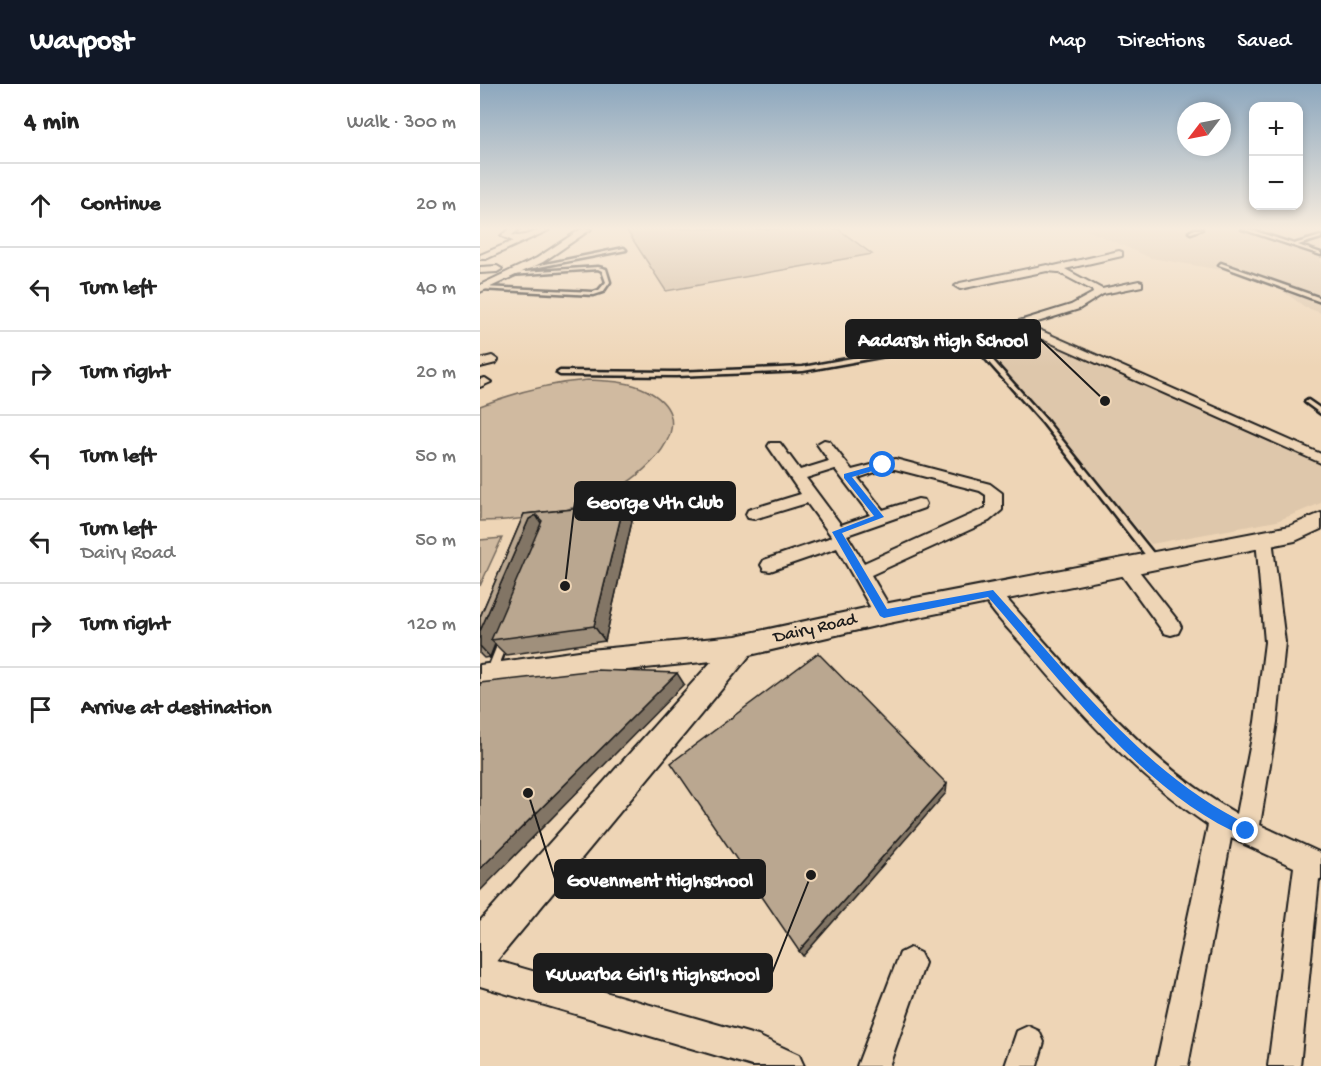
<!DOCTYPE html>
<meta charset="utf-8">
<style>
body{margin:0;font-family:"Gochi Hand",sans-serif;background:#f2f2f2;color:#222}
.controls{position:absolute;right:18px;top:18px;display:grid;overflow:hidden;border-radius:12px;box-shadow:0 3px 9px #0003}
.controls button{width:54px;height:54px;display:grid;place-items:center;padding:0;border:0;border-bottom:2px solid #e0e0e0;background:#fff;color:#222;font:30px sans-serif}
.compass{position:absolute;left:697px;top:18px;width:54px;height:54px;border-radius:50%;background:#fff;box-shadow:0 3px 9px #0003;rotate:238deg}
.stop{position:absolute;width:18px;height:18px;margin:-14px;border:4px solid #1a73e8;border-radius:50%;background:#fff}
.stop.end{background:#1a73e8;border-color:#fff;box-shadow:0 2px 6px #0008}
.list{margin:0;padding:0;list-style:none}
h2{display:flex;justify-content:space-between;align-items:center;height:78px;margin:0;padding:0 24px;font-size:26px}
h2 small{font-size:20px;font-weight:400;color:#767676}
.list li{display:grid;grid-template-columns:39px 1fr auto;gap:18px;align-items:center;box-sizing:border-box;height:84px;padding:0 24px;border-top:2px solid #e0e0e0}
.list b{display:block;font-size:22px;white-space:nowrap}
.list p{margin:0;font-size:20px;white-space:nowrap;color:#767676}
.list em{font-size:20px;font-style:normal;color:#767676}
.icon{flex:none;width:33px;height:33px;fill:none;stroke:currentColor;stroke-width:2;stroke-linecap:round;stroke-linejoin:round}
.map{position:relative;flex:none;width:841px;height:982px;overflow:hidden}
header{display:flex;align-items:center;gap:36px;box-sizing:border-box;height:84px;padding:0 30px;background:#111827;color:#fff}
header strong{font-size:28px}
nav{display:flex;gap:33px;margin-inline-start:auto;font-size:21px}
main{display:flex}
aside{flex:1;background:#fff}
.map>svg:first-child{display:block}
.built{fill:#dec7ab}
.green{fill:#d0baa0;stroke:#766b5e;stroke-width:1.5}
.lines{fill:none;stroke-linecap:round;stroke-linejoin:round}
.lane-casing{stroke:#1c1c1c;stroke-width:5}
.street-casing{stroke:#1c1c1c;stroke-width:4}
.secondary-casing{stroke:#1c1c1c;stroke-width:4}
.lane{fill:#eed5b6;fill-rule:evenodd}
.street{fill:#eed5b6;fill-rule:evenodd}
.secondary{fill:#eed5b6;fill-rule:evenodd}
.wall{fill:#a0907c;stroke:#1c1c1c;stroke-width:1.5}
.shaded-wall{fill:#827565;stroke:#1c1c1c;stroke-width:1.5}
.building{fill:#baa790;stroke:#1c1c1c;stroke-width:1.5}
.route{fill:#1a73e8}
.labels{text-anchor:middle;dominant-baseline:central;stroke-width:5;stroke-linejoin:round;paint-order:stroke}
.street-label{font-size:18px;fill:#1c1c1c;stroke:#eed5b6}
.leader{fill:none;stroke:#1c1c1c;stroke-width:2}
.callout-dot{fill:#1c1c1c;stroke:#eed5b6;stroke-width:2}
.callout{fill:#1c1c1c;stroke:#1c1c1c;stroke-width:2}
.callout-label{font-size:20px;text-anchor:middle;font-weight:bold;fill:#fff}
</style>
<header>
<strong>Waypost</strong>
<nav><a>Map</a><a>Directions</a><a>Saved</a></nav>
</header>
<main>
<aside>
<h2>4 min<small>Walk · 300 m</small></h2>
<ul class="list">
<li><svg class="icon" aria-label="ahead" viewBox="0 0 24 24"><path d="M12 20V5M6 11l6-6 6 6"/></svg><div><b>Continue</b></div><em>20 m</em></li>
<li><svg class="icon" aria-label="left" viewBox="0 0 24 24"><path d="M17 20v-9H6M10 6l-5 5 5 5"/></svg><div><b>Turn left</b></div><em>40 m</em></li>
<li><svg class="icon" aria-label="right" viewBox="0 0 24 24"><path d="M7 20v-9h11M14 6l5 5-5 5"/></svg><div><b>Turn right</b></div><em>20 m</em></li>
<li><svg class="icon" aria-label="left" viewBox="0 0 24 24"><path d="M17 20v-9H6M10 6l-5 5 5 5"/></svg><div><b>Turn left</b></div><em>50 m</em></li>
<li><svg class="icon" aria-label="left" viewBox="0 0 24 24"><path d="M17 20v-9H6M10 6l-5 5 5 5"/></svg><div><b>Turn left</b><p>Dairy Road</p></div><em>50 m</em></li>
<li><svg class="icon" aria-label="right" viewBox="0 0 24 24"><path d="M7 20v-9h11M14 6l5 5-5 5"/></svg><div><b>Turn right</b></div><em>120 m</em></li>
<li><svg class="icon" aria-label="arrive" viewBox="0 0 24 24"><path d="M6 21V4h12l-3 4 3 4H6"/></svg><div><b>Arrive at destination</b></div></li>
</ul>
</aside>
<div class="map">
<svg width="841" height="982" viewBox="0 0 841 982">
<rect width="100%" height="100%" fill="#eed5b6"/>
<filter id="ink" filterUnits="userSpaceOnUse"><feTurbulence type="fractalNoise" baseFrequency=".0167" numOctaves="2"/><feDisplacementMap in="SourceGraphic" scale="12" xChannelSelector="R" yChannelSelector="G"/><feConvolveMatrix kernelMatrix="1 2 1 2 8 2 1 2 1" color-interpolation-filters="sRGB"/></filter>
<g filter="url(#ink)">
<path class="built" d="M605 145H841V229L825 223 793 200 753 188 671 174Z
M542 244 841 381V419L797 437 671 460 494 254Z"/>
<path class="green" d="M146 145H358L392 170 186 207Z
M108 296C127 297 149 297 166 306 223 335 172 385 137 405 95 428 48 437 0 437V322C36 308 69 299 108 296Z
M22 454 0 502V456Z"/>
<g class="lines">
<g class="lane-casing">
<path id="lane" d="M715 145H722L711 149 709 148Z
M762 145H769L814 160 841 152V154L818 161 841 169V171Z
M144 164 146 166 43 186 41 185Z
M741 179 841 214V218L739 181Z
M118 183 126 185 130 198 123 208 114 211 0 205 2 203 113 208 119 206 126 198 122 187 118 185 30 191 28 190 30 189Z
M540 238 543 240 542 241 492 253 566 336 677 474 678 476 677 478H671L562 338 487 254 444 265 323 287 196 292 80 291 77 289 80 287 196 288 323 283 444 261Z
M828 316 841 325V330L826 319 825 318Z
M25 550 29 551 30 554 16 589 15 592 11 593 7 592 6 589 20 554 21 551Z"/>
</g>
<g class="street-casing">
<path id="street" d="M29 145H39L32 151C45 155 55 144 69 146L6 175H0V171L33 157 21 152Z
M101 145H111L63 178 0 208V201L57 174Z
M639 167 642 168V172L585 185 622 205 659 197 662 198V202L623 210 599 225 548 241 841 370V379L540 245 535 240 536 238 591 221 613 209 612 206 578 188 567 187 480 205 475 202 480 199 567 181 574 182Z
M0 183 17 182 22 185 17 188 0 189Z
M12 272 18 276 16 279 0 283V275Z
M5 294 11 298 0 303V295Z
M344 356 349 357 372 386 415 375 510 400 522 409V426L509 437 391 491 414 530 411 535 404 538 397 535 357 464 290 487 284 486 281 481 284 476 352 453 327 419 274 435 268 434 266 430 268 426 321 410 288 362 290 359H300L320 386 349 377 337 360ZM355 385 390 431 361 441 326 394ZM404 385H415L500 407 506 411V424L384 479 367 451 444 424 446 420 444 416 438 415 403 426 378 394Z
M784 449 790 451 792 455 805 558 797 638 780 741 841 769V796L839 795 820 982H788L814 783 751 754 708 982H676L728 741C657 693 602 631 547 566 532 548 512 530 501 509L503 504 510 502 517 504C590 585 660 675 757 730L775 638 785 558 776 455 778 451Z
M645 476 651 477 698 537 701 543 698 549 691 551 684 549 639 487 636 482 639 477Z
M430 864 440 869 445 879 409 982H377L420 869Z
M0 872 278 952 319 971 324 982H272L0 902Z
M548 942 559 947 564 958 557 982H525L537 947Z"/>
</g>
<g class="secondary-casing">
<path id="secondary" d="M841 429V445L815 457 404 540 270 571 14 880 0 885V837L232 577 99 591 0 605V581L99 567 256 552 404 520 810 442Z"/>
</g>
<use href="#lane" class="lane"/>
<use href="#street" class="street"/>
<use href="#secondary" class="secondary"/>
</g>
<path class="wall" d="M144 420 152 437 125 557 26 571 15 560 10 573 4 574 0 570V533L44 430Z"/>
<path class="shaded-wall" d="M144 420 152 437 125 557 114 542Z
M56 431 66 447 11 556 15 560 10 573 0 562V547L49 435Z
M197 589 204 600 0 807V785Z
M467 700 466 709 323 872 319 867Z"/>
<path class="building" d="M144 420 114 542 11 556 62 437 56 431 49 435 0 547V533L44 430Z
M338 569 467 700 319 867 191 679Z
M116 586 197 589 0 785V599Z"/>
</g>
<linearGradient id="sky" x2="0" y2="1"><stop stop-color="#8ca7be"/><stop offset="0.51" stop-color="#f7ecde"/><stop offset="1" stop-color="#f7ecde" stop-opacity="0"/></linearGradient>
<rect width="841" height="283" fill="url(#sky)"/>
<path class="route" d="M403 379 407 381 406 383 372 393 404 433 362 449 407 525 513 506C590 591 665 692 771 742L773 747 771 751 766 753C666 712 578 593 508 513L404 534 400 532 352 448 394 432 364 394V390Z"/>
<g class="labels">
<g class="street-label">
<text transform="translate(335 545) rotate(-13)">Dairy Road</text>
</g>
</g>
<path class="leader" d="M625 317L560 255M85 502L95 417M48 709L75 795M331 791L292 889"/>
<g class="callout-dot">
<circle cx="625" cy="317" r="6"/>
<circle cx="85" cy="502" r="6"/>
<circle cx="48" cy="709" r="6"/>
<circle cx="331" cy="791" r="6"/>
</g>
<g class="callout">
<rect x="366" y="236" width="194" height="38" rx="6"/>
<rect x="95" y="398" width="160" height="38" rx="6"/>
<rect x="75" y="776" width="210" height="38" rx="6"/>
<rect x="54" y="870" width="238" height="38" rx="6"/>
</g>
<g class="callout-label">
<text x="463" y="262">Aadarsh High School</text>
<text x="175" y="424">George Vth Club</text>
<text x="180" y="802">Govenment Highschool</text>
<text x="173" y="896">Kuwarba Girl's Highschool</text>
</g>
</svg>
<div class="controls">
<button>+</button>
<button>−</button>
</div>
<svg class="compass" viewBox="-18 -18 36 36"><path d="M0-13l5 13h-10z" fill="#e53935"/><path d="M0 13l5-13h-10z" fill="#767676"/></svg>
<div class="stop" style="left:403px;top:381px"></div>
<div class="stop end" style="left:766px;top:747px"></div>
</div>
</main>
